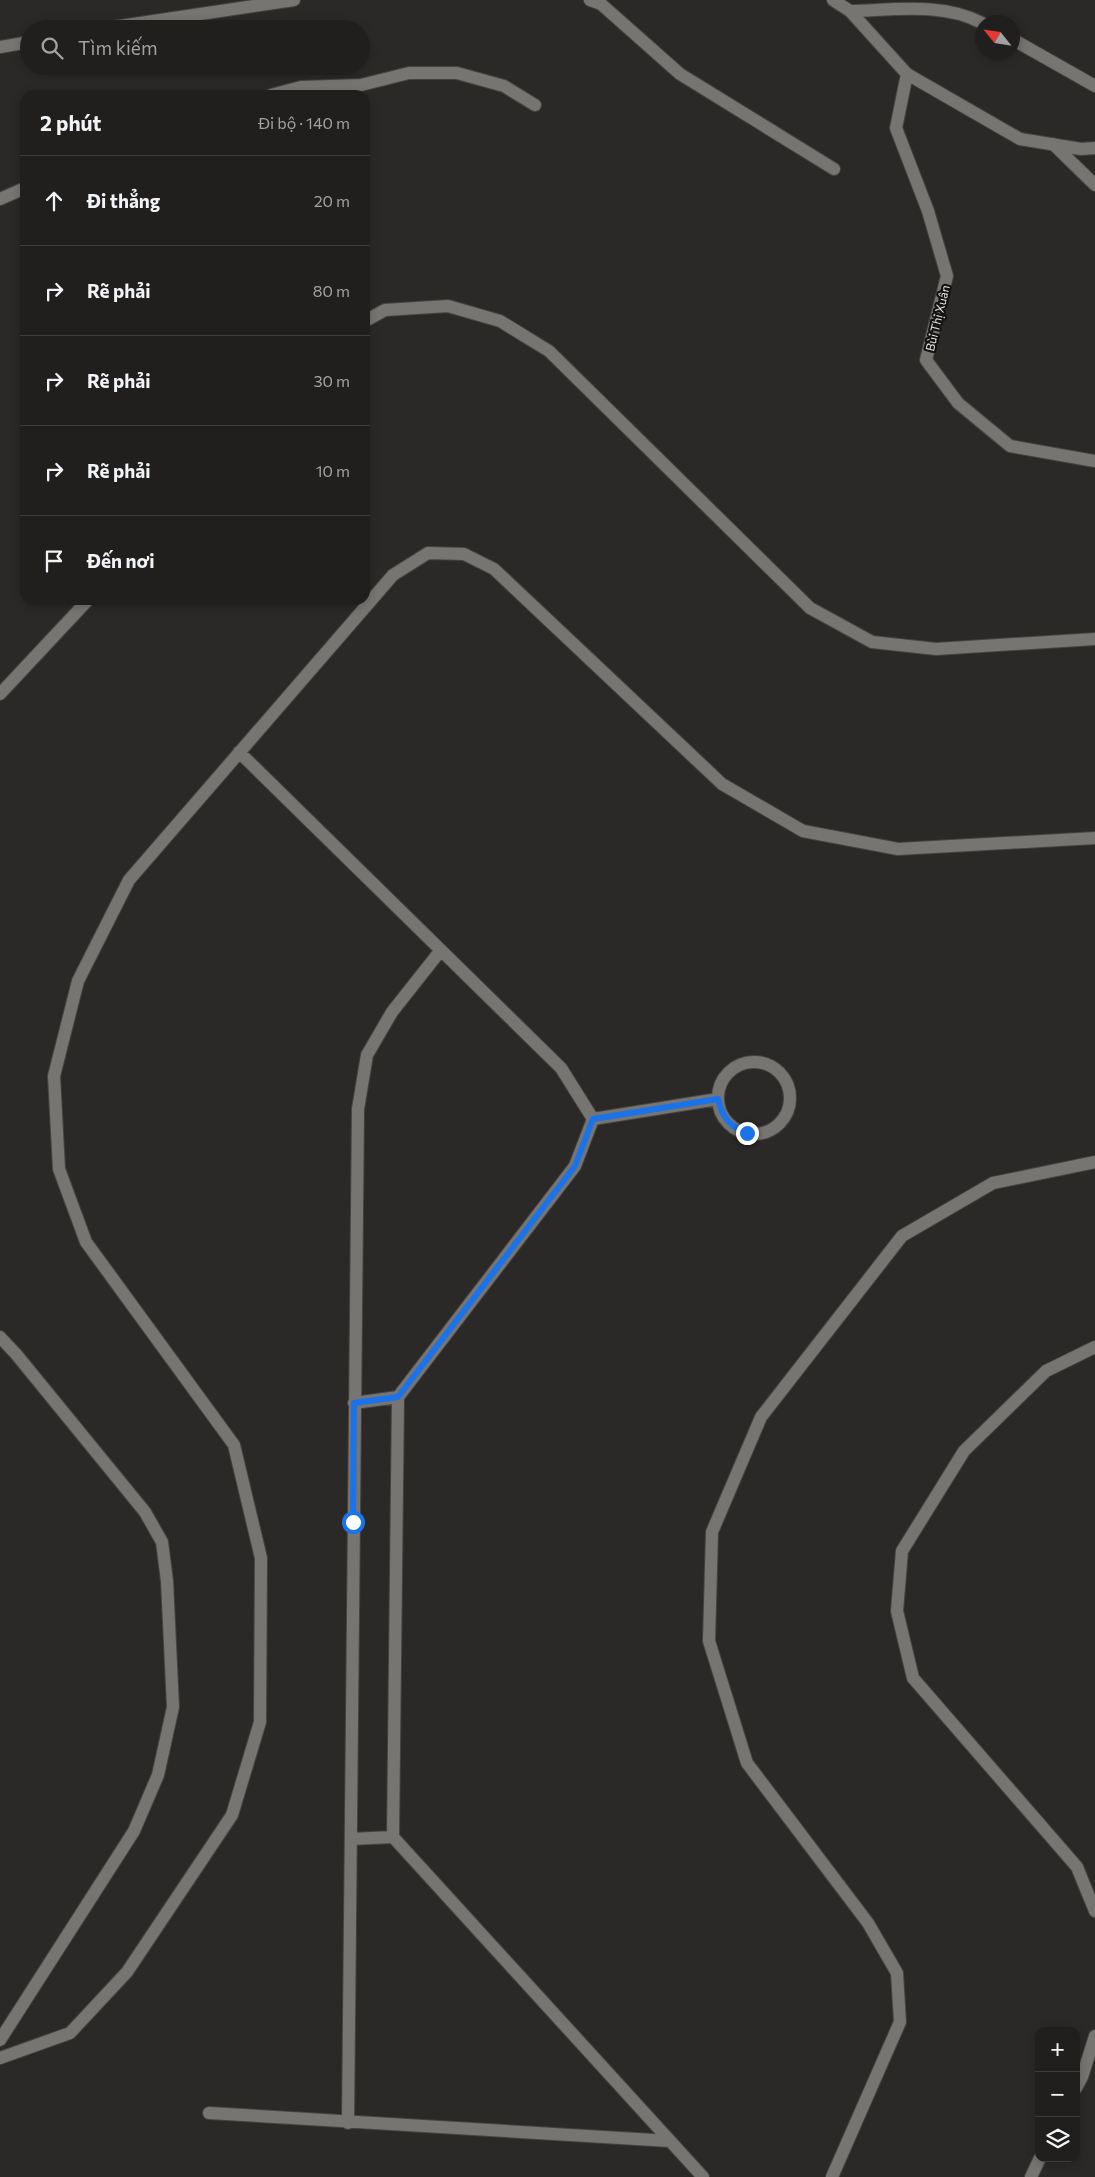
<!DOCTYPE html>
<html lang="vi">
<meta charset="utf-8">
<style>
body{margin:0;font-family:Commissioner,sans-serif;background:#2d2c2a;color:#f1f3f6}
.controls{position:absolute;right:15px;bottom:15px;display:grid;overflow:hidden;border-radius:10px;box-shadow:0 2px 8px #0003}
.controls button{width:45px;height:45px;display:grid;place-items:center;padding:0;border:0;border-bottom:1px solid #3d3d3b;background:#201f1d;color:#f1f3f6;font:25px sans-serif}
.compass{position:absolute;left:975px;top:15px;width:45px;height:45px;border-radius:50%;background:#201f1d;box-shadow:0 2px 8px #0003;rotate:300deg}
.stop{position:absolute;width:15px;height:15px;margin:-11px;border:4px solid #1a73e8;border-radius:50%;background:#fff}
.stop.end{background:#1a73e8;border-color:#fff;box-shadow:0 1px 5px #0008}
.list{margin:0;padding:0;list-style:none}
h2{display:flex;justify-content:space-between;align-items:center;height:65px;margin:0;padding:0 20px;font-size:21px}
h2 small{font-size:16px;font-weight:400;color:#a2a2a4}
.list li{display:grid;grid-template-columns:32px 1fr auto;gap:15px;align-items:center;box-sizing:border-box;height:90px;padding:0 20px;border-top:1px solid #3d3d3b}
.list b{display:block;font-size:19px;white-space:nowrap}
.list em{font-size:16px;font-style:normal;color:#a2a2a4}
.icon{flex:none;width:28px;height:28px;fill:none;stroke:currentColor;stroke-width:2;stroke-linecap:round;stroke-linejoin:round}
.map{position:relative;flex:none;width:1095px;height:2177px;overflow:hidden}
.search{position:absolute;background:#201f1d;box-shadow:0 2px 8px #0003;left:20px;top:20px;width:350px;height:55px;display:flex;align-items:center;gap:12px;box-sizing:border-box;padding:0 18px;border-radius:28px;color:#a2a2a4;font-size:19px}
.panel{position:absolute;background:#201f1d;box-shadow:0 2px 8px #0003;left:20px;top:90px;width:350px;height:515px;border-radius:15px}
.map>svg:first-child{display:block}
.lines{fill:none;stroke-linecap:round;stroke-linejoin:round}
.lane-casing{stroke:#464442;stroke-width:14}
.street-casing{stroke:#464442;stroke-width:14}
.lane{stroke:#777572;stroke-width:12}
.street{stroke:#777572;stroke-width:12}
.route{stroke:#1a73e8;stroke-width:6}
.labels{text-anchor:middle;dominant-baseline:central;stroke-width:4.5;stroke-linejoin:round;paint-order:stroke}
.street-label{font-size:12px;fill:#e5e4e2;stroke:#131211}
</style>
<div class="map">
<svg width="1095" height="2177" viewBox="0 0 1095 2177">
<rect width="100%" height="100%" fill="#2b2927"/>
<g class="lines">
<g class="lane-casing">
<path id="lane" d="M590 0 601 4 680 74 834 169
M850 11C893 10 943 2 982 23
M100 29 294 0
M1012 39 1095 86
M0 47 29 42
M907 74 1020 139 1081 149 1095 148
M271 95 301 87 361 85 409 73H457L504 86 535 105
M1053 144 1095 185
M0 199 25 188"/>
</g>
<g class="street-casing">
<path id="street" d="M833 0 850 11 907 74 896 128 928 211 947 276 926 360 958 403 1010 446 1095 461
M365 321 385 310 448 306 500 321 549 351 810 608 872 642 936 649 1095 639
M0 694 88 600
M239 752 561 1068 593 1119 575 1166 398 1397 354 1403
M718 1098a36 36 0 1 1 72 0a36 36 0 1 1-72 0Z
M593 1119 718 1099
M0 1337 16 1354 145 1512 162 1542 167 1581 173 1707 158 1775 134 1831 0 2040
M1095 1347 1046 1371 964 1451 902 1551 897 1611 913 1678 1077 1867 1095 1911
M398 1397 393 1837 703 2177
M351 1839 393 1837
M0 2058 70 2033 127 1972 232 1815 260 1722 261 1558 234 1445 86 1242 59 1169 54 1076 78 981 129 880 393 575 428 553 464 554 494 569 722 784 803 831 898 849 1095 838
M1076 2088 1082 2077 1095 2036
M209 2113 670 2141
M348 2123 358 1109 367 1055 392 1012 441 950
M832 2177 900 2022 897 1973 868 1923 747 1763 709 1641 712 1532 761 1417 902 1236 993 1183 1095 1162
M1031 2177 1040 2158"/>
</g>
<use href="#lane" class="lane"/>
<use href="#street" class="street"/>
</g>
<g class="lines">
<path class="route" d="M353 1522 354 1403 398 1397 575 1166 593 1119 718 1099C722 1117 730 1127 747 1133"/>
</g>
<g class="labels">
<g class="street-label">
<text transform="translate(937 318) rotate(-76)">Bùi Thị Xuân</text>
</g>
</g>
</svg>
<div class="controls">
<button>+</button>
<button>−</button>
<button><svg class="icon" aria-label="layers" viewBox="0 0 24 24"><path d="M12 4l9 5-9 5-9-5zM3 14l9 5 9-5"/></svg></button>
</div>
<svg class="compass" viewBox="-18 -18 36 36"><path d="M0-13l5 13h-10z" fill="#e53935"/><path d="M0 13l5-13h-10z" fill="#a2a2a4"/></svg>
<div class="stop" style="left:353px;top:1522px"></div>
<div class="stop end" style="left:747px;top:1133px"></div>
<div class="search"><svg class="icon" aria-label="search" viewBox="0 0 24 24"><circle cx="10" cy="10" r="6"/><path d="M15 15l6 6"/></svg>Tìm kiếm</div>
<section class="panel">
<h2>2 phút<small>Đi bộ · 140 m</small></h2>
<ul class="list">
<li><svg class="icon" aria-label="ahead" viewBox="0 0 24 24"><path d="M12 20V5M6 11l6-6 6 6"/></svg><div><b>Đi thẳng</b></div><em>20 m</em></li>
<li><svg class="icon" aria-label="right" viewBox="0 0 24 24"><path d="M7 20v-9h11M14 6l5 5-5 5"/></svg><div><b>Rẽ phải</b></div><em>80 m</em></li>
<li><svg class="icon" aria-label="right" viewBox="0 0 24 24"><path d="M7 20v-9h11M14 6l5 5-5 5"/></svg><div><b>Rẽ phải</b></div><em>30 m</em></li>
<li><svg class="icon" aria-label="right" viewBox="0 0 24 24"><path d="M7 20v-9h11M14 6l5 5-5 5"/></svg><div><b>Rẽ phải</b></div><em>10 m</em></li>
<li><svg class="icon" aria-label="arrive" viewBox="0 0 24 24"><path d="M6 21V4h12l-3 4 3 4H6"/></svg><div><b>Đến nơi</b></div></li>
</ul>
</section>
</div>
